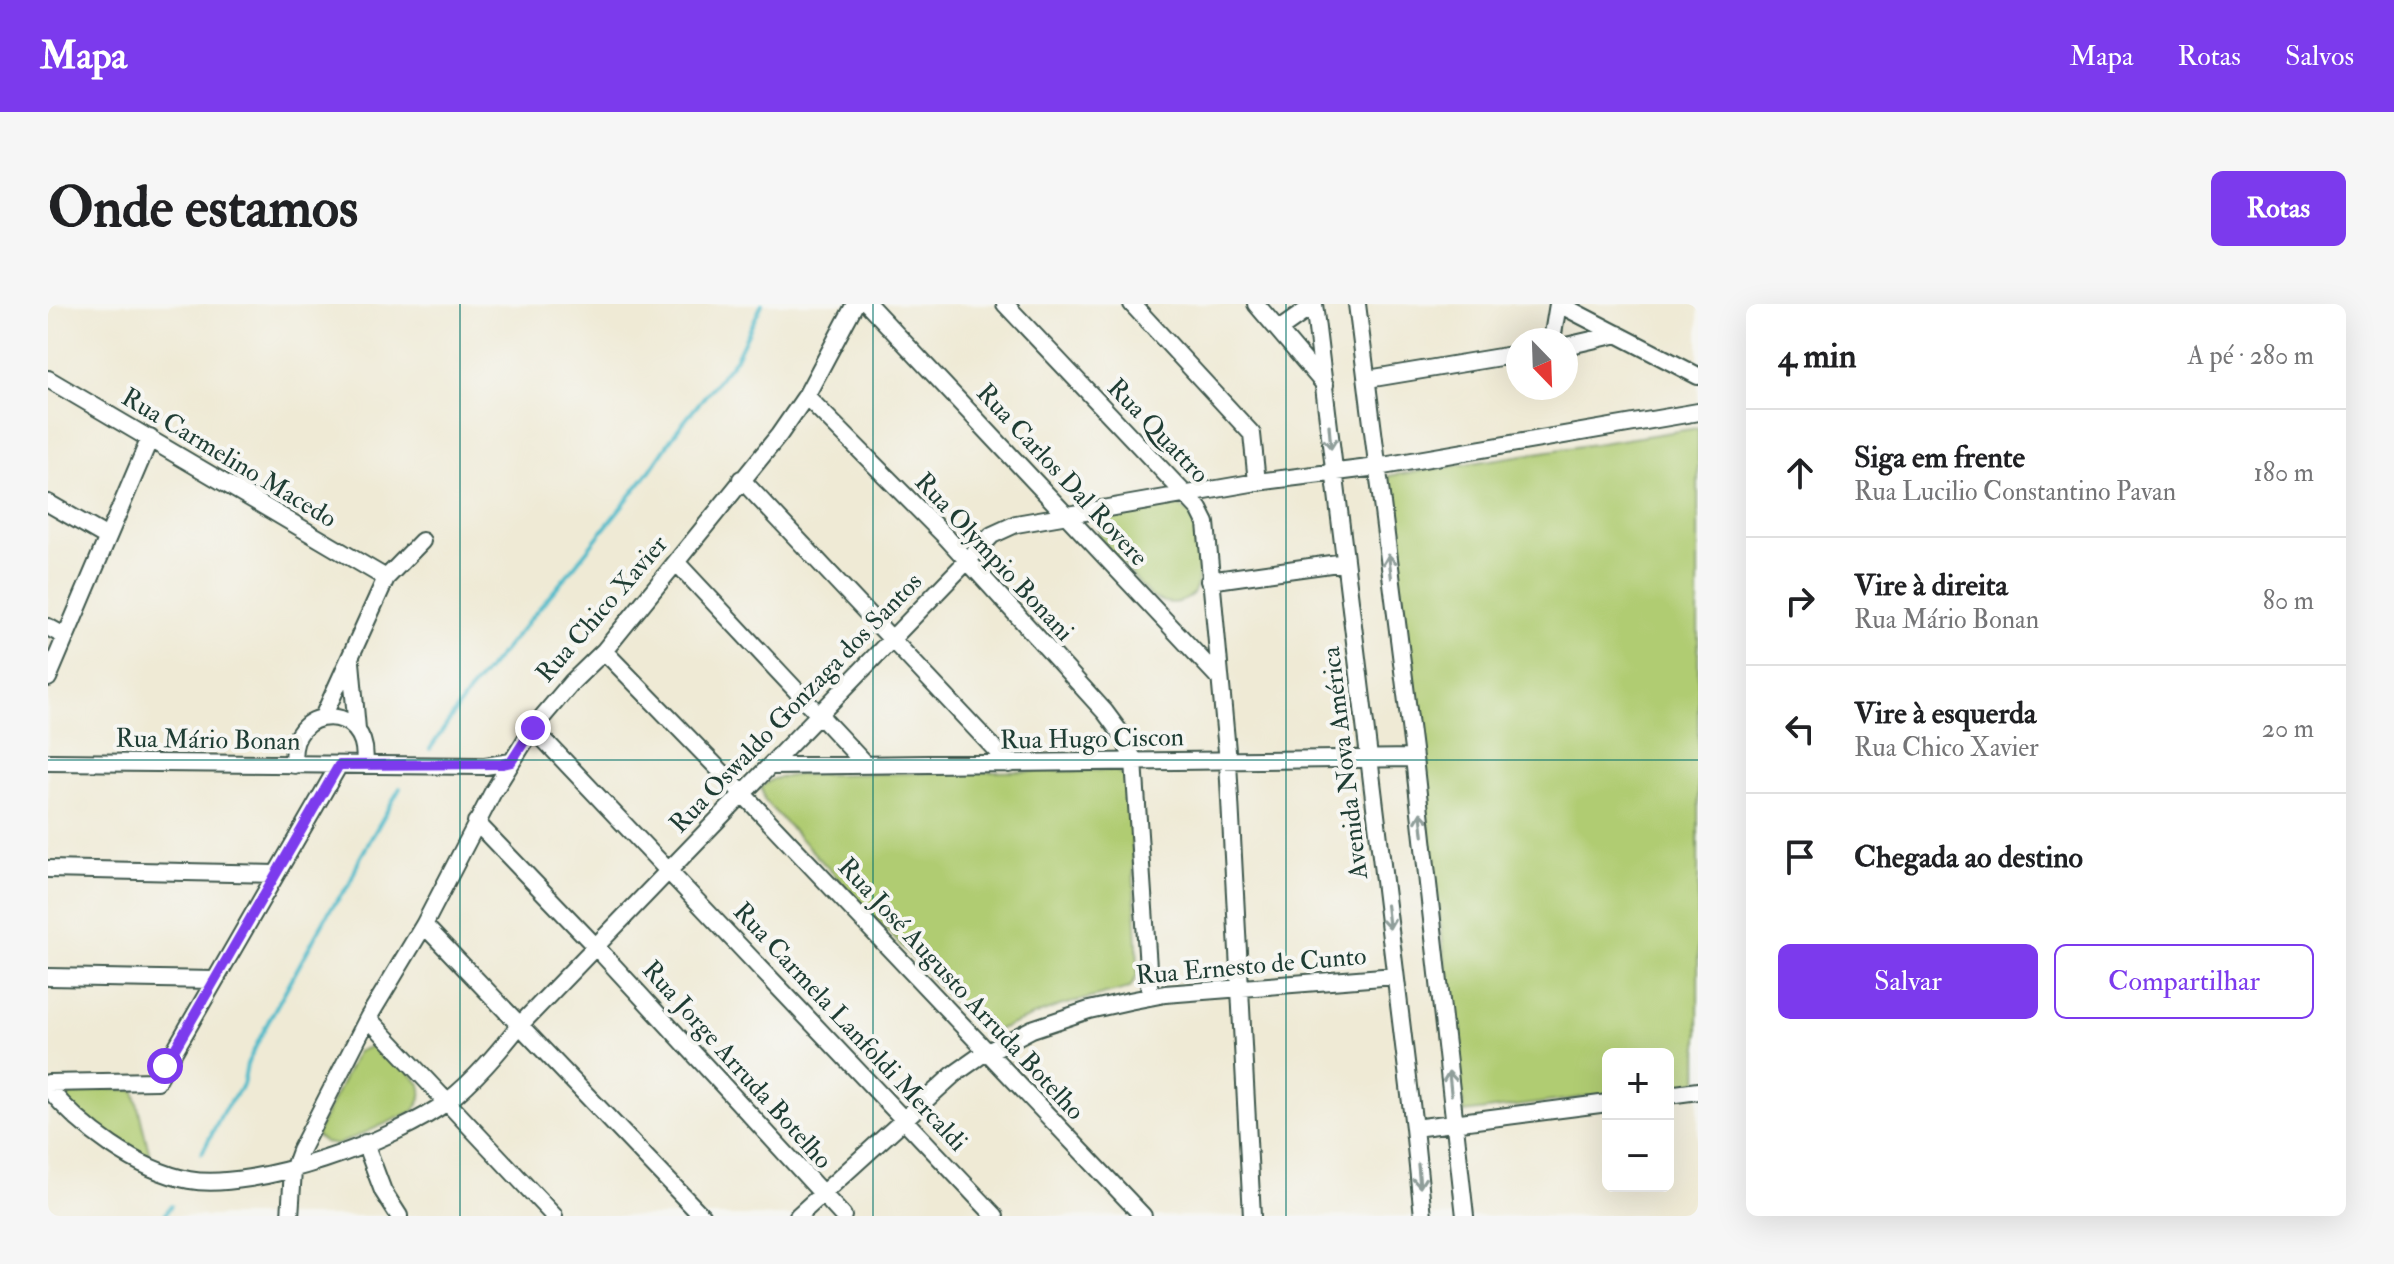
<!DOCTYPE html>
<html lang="pt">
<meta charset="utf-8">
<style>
body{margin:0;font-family:"IM FELL Double Pica",serif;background:#f6f6f6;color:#202124}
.controls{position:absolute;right:24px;bottom:24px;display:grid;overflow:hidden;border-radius:12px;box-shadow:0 8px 32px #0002}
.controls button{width:72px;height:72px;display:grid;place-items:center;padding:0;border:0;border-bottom:2px solid #e0e0e0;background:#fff;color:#202124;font:40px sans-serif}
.compass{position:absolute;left:1458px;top:24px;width:72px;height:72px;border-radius:50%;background:#fff;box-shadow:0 8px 32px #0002;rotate:157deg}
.stop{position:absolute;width:24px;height:24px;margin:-18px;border:6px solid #7c3aed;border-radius:50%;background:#fff}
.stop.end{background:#7c3aed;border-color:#fff;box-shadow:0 2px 8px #0008}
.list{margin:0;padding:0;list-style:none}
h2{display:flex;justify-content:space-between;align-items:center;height:104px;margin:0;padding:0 32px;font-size:34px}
h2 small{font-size:26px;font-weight:400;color:#757577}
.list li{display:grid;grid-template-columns:52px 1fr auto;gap:24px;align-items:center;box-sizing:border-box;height:128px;padding:0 32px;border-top:2px solid #e0e0e0}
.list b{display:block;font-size:30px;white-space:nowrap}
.list p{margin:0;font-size:26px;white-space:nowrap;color:#757577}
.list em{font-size:26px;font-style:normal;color:#757577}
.actions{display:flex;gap:16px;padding:24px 32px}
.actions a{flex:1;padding:18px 0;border:2px solid #7c3aed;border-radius:12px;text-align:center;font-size:28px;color:#7c3aed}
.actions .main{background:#7c3aed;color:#fff}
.icon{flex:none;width:44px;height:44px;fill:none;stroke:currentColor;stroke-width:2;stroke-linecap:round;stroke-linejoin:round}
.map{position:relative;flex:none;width:1650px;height:912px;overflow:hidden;border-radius:12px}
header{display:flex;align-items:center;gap:48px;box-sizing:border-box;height:112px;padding:0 40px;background:#7c3aed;color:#fff}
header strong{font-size:38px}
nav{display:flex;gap:44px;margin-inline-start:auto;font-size:28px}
.intro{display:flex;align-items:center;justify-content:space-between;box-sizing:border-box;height:192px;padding:0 48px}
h1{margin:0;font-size:56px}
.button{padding:20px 36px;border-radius:12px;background:#7c3aed;color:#fff;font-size:28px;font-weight:700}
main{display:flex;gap:48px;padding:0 48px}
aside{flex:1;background:#fff;border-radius:12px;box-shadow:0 8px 32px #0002}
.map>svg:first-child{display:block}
.green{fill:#b0cc72;stroke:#688453;stroke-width:2}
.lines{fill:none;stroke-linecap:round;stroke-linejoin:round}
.stream{stroke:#4ebac9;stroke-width:4}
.minor-casing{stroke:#3e574c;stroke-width:20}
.minor{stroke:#fff;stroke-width:16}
.oneway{stroke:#8f9e9a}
.route{stroke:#7c3aed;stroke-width:10}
.grid{fill:none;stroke:#0f766e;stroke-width:2;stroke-opacity:0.55}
.labels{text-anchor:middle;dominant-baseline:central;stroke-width:8;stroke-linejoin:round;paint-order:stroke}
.street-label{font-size:26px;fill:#1f3d34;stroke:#f6f6f2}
</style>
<header>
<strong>Mapa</strong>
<nav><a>Mapa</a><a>Rotas</a><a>Salvos</a></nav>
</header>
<div class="intro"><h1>Onde estamos</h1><a class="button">Rotas</a></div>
<main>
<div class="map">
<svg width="1650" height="912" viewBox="0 0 1650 912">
<rect width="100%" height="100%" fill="#f6f6f2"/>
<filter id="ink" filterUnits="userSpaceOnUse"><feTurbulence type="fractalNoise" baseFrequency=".0125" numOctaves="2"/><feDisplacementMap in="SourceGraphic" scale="16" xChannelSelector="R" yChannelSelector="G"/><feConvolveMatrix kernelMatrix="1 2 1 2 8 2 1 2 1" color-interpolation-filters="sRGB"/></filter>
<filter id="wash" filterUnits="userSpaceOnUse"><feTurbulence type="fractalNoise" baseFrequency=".006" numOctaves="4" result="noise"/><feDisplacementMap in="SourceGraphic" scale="32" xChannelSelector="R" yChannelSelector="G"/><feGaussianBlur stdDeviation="1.8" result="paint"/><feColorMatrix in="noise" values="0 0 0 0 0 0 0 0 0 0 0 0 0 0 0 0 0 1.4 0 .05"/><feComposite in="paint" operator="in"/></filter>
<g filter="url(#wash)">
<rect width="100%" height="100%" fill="#efead5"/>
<path class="green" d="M1650 124V778L1620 782V750H1560V790L1416 809 1377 497 1340 172Z
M1127 201C1133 203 1138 205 1143 211 1149 220 1148 232 1148 243 1149 253 1152 265 1150 275 1147 302 1118 304 1101 291L1053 235C1048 225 1051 216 1061 210Z
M1066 466 1075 470 1081 480 1090 661 1089 672 1082 684 1011 702 941 729 926 719 717 497 713 483 725 475 749 471Z
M328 740 337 742 372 780C375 792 373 800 364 808L289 841 277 839 268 831 309 748Z
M30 784 86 786 102 852C75 849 46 819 24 803L19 796 23 787Z"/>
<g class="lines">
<path class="stream" d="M382 445 420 389 520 270 601 168 630 125 688 54 714 0
M154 849 176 806 195 781 199 760 222 714 282 606 301 581 312 554 352 484
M116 912 123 901"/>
</g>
</g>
<g filter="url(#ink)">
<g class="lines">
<g class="minor-casing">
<path id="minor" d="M820 0 1172 375
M957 0 1151 205 1158 219 1180 458 1204 912
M1084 0 1204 130 1209 178
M1208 0 1277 81
M1266 0 1366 824 1375 912
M1309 0 1366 454 1417 912
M1511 0 1650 72
M1232 25 1266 1
M1504 36 1510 0
M1518 42 1570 30
M0 75 338 274
M1320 75 1470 50
M758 92 898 233 1057 408 1074 431 1086 457 1102 693
M693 175 961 460
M0 199 59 233
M628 258 818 461
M1161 277 1297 258
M0 323 18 333
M556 347 695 490 1095 912
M303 358 309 425
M0 374 102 134
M275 413 338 274 374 237
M485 424 947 912
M0 458 437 462 463 458
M246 461C237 398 325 397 316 461
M723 462 1366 454
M428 518 548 643 795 912
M0 565 228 570
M376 621 654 912
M0 673 167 676
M320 714 506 912
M0 779 109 777 291 461
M0 784C33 824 89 866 141 876 205 888 349 836 400 797 427 776 450 748 471 722L944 231 968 220 1209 178 1329 163 1650 108
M1620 791 1650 787
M1366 824 1560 799
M317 839 335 887 351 912
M242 912 245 866 252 847 320 714 376 621 445 488 485 424 524 378 556 347 731 131 758 92 807 0
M750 912 905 771 932 752 984 725 1041 706 1081 697 1117 690 1347 672"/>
</g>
<use href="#minor" class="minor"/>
</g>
<defs><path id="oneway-shaft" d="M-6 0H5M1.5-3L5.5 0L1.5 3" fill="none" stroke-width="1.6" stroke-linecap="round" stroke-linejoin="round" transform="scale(2)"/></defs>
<g class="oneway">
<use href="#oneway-shaft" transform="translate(1282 133) rotate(85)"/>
<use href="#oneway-shaft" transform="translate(1342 262) rotate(-97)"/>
<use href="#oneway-shaft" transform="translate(1374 520) rotate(-96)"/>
<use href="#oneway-shaft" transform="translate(1340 613) rotate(83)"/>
<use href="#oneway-shaft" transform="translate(1402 779) rotate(-96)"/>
<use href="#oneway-shaft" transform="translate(1371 872) rotate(85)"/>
</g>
</g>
<g class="lines" filter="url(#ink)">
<path class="route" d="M117 762 291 461 454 460 463 458 485 424"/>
</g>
<path class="grid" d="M412 0V912M825 0V912M1238 0V912M0 456H1650"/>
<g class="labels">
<g class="street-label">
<text transform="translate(1110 127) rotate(46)">Rua Quattro</text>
<text transform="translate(181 154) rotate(31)">Rua Carmelino Macedo</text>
<text transform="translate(1014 171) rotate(47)">Rua Carlos Dal Rovere</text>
<text transform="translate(946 253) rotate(47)">Rua Olympio Bonani</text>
<text transform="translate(554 305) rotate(-49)">Rua Chico Xavier</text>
<text transform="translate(748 399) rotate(-46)">Rua Oswaldo Gonzaga dos Santos</text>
<text transform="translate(1044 435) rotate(-1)">Rua Hugo Ciscon</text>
<text transform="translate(160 436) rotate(1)">Rua Mário Bonan</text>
<text transform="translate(1297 459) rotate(-97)">Avenida Nova América</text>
<text transform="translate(1203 662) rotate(-5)">Rua Ernesto de Cunto</text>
<text transform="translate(913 685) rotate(47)">Rua José Augusto Arruda Botelho</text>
<text transform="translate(802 723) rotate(47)">Rua Carmela Lanfoldi Mercaldi</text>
<text transform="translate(689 761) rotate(48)">Rua Jorge Arruda Botelho</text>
</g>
</g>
</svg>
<div class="controls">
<button>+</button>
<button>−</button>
</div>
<svg class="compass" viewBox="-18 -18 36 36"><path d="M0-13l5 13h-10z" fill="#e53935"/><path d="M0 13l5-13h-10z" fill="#757577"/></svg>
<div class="stop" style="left:117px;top:762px"></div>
<div class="stop end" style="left:485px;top:424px"></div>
</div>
<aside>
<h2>4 min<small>A pé · 280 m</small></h2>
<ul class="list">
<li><svg class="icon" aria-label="ahead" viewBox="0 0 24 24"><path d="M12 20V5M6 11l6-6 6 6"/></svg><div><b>Siga em frente</b><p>Rua Lucilio Constantino Pavan</p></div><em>180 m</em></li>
<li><svg class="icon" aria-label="right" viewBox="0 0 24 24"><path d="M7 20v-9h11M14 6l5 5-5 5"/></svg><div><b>Vire à direita</b><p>Rua Mário Bonan</p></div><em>80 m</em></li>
<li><svg class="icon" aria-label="left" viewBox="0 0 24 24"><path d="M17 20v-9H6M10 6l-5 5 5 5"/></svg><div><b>Vire à esquerda</b><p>Rua Chico Xavier</p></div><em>20 m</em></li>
<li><svg class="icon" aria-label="arrive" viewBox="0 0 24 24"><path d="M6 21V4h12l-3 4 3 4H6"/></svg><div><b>Chegada ao destino</b></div></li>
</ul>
<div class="actions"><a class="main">Salvar</a><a>Compartilhar</a></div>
</aside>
</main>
